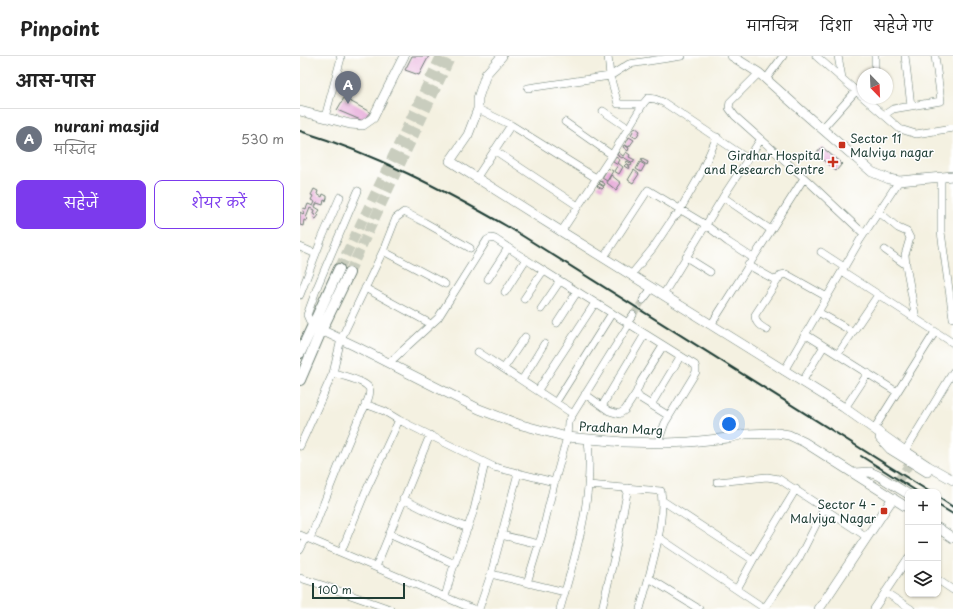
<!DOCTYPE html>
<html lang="hi">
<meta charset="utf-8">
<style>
body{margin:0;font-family:"Playpen Sans","Playpen Sans Deva",sans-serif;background:#f6f6f6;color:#222}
.controls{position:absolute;right:12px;bottom:12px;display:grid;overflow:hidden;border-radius:8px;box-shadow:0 1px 3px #0004}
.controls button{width:36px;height:36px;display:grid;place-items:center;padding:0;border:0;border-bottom:1px solid #e0e0e0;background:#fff;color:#222;font:20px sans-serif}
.compass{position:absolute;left:557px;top:12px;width:36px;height:36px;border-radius:50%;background:#fff;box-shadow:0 1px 3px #0004;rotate:157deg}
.scale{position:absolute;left:12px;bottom:10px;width:93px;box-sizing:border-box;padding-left:4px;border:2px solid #1f3d34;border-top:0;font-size:11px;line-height:14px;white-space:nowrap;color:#1f3d34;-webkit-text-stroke:3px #fff;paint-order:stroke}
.you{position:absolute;left:429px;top:368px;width:14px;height:14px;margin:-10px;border:3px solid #fff;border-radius:50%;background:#1a73e8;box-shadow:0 0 0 6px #1a73e833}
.badge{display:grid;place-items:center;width:26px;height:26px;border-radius:50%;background:#7c3aed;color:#fff;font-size:13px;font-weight:700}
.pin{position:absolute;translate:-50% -33px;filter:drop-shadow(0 1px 2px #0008)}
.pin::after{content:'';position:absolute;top:21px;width:14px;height:12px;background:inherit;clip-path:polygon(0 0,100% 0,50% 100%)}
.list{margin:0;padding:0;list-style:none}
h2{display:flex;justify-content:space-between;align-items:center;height:52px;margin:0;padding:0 16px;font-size:17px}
h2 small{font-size:13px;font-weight:400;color:#767676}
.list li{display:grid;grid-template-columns:26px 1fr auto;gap:12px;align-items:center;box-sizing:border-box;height:60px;padding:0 16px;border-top:1px solid #e0e0e0}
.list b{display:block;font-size:15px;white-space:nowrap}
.list p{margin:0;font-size:13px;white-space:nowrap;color:#767676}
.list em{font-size:13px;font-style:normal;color:#767676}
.actions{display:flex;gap:8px;padding:12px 16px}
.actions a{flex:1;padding:9px 0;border:1px solid #7c3aed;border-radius:8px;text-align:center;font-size:14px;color:#7c3aed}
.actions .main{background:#7c3aed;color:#fff}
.icon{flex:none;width:22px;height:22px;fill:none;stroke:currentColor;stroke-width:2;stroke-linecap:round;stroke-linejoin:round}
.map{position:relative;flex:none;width:653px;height:553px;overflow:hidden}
header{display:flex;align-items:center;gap:24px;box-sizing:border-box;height:56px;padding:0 20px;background:#fff;border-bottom:1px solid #e0e0e0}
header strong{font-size:19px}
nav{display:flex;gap:22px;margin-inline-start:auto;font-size:14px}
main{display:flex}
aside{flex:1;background:#fff}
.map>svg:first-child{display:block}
.building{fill:#e8afdb}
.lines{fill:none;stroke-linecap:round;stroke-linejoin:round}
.minor-tunnel{stroke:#c9cdbe;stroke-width:7;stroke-dasharray:7 3.5;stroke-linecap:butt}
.tertiary-tunnel{stroke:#c9cdbe;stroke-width:9;stroke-dasharray:9 4.5;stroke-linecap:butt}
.secondary-tunnel{stroke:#c9cdbe;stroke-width:10;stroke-dasharray:10 5;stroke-linecap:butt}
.minor-casing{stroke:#6a7c71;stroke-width:8}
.tertiary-casing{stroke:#6a7c71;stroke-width:10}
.secondary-casing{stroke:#6a7c71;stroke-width:12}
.minor{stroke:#fff;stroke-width:7}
.tertiary{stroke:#fff;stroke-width:9}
.secondary{stroke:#fff;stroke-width:10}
.rail{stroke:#1f3d34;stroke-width:2}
.poi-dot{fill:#c8321e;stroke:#fff;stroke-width:1.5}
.labels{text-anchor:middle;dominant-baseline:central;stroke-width:3;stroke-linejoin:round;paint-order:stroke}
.poi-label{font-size:12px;fill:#1f3d34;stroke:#fff;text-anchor:end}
.street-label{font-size:12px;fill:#1f3d34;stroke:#fff}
</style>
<header>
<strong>Pinpoint</strong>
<nav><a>मानचित्र</a><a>दिशा</a><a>सहेजे गए</a></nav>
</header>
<main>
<aside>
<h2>आस-पास<small></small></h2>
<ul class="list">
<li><span class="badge" style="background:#6b7280">A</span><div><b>nurani masjid</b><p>मस्जिद</p></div><em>530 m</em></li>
</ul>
<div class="actions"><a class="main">सहेजें</a><a>शेयर करें</a></div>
</aside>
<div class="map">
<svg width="653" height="553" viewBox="0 0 653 553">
<rect width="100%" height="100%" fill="#fff"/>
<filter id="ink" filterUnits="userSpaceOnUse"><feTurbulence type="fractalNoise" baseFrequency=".025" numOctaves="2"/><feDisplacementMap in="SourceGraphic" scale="8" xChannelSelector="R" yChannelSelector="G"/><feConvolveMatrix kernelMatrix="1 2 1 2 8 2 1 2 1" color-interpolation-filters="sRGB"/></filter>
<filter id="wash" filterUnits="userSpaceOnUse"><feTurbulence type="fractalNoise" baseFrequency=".012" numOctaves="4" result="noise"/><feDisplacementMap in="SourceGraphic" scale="16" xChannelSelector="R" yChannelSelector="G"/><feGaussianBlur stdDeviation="0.9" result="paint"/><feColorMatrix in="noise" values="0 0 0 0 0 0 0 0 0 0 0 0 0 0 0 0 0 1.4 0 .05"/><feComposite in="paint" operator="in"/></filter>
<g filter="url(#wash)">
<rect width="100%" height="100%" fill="#f4f1e1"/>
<g id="blocks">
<path class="building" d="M112 0H129L119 19 105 14Z
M44 42 70 56 63 65 37 54Z
M335 71 340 75 336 82 331 79Z
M329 81 334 84 329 91 325 89Z
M324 89 329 92 328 95 323 91Z
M522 91 542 108 536 115 516 98Z
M318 96 323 100 326 96 330 99 329 101 335 104 333 107 323 101 322 102 317 99Z
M316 101 320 104 318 107 323 111 319 118 314 115 318 109 313 106Z
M342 103 348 106 347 109 341 105Z
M327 105 332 108 331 110 326 107Z
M340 106 345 109 341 116 336 113Z
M326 108 330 111 329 113 324 110Z
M308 112 313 115 307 125 302 122Z
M334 114 339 118 333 127 328 124Z
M311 119 321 127 316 134 307 127Z
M301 125 305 128 304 130 299 127Z
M299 128 304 131 302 133 297 130Z
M14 133 18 135 17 138 22 141 23 138 27 140V142L26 145 24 144 23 149 17 147 15 151 20 154 17 158 19 159 16 163 14 162 15 159 13 158 14 154 10 152 6 162 8 163 6 165 4 164 3 170 0 169V156L3 158 4 157 3 155 4 152 6 153 8 148 13 150 15 146 11 144 13 140 11 139Z"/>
</g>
</g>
<g filter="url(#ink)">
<use href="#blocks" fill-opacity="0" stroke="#6a7c71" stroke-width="1"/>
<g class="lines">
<path class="minor-tunnel" d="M333 259 343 244"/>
<path class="tertiary-tunnel" d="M597 426 608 410"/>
<path class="secondary-tunnel" d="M39 213 141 0
M49 217 151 0"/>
<g class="minor-casing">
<path id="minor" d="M308 0 310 20 318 48H343
M516 0 563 41
M538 0 542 22
M605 0 611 50
M459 17 430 46 429 52 435 60 511 128 564 178
M575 18V0
M466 23 483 0
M228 32 310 20 329 8 382 0
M564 42 600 73 616 78 653 72
M178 53 211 69 296 122
M303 55 328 72
M584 59 593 53 641 45 635 0
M25 61 41 2 40 0
M265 66 312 99
M522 73 556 35
M194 94 278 150
M177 121 211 69
M641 122V176L653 262
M423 141 471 174
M579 156 598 172 607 176 610 182 605 199 606 209 616 263
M261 176 312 99 343 48 348 42 355 43 363 46 448 103
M0 191 16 198
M585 194 606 209
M83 195 145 228
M521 196 544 211
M304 201 348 134 406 169 428 186 453 202
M386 201 410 216
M448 209 477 225
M542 215 653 287
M331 219 353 192 373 162 377 159 400 119 417 81
M188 223 208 192
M65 232 131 268
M205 236 226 203
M0 239 22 182 40 141
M363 239 423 141 461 83
M224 243 243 215
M343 244 352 232
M241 253 260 225
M518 256 553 276
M257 267 277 236
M327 267 333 259
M411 269 504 122
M12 270 7 259 18 229 58 135
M467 274C460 270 455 267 455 259L481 219 486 218 527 241
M505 278 597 336
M363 290 341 325 336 337 340 342 369 360
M178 296 273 358
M538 298 578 239
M89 307 138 262 187 184 191 182 195 183 233 208 395 309 396 312V316L365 367 358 386
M204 312 225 281
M484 315 560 184 599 125
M222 324 244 288
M502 326 524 290
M238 334 295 247
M285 338 309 355 319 358 325 354 336 337
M256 346 312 257
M65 348 84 355 99 364 194 411 254 426
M351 349 380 301
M302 350 345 278
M545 352 568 317
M574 373 635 276
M0 390 33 317 41 283 83 195 96 162 104 156 124 166 170 192
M605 395 653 316
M417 426 467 421 479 423 567 481
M288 429 361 435C366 468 349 520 340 553
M103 443 135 459 168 472
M363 445 453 504 437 533
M89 478 155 508
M0 479 173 553
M201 479 239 488
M358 481 464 552
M10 483C25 444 40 404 57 366 60 358 73 340 69 332 65 325 41 319 33 317
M0 494 6 482
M41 496 65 437 99 364
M453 504 496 433
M76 511 130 379
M191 518 265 536
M0 522 25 530 90 553
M349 522 399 553
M638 524 653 534
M227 527 242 478 254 428 267 381 268 366 329 268
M585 536 611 553
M145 541 152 515 174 454 185 407
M179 553 191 518 218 417
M260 553C276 497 294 442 288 383
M302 553 314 502 328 432
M464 553 499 502 524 453
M574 553 608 502"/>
</g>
<g class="tertiary-casing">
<path id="tertiary" d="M202 0 186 18 178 42V53L168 79 150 105 259 174 543 351 605 395 628 410 653 424
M432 0 459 17 513 65 572 116 589 123 599 125 653 120
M0 55 50 68 63 69 73 62 104 0
M15 271 55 290 179 353 218 368 267 381 323 386 366 387 389 386 428 382 445 378 477 377 489 379 504 386 608 452
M580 382 590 393 627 416
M554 417 570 416 579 420 608 438
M638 472 653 482
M519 553 593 442"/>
</g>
<g class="secondary-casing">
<path id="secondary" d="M0 297 39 213
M0 324 21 275 49 217"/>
</g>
<use href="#minor" class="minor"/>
<use href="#tertiary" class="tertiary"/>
<use href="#secondary" class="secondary"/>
<path class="rail" d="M0 75C75 98 142 133 210 172L630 436
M561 400 618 436
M638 441 653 451
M638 449 653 458"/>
</g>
</g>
<g class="poi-dot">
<rect x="538" y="85" width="8" height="8" rx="2"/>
<path d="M531 100h4v4h4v4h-4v4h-4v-4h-4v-4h4z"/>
<rect x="580" y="451" width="8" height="8" rx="2"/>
</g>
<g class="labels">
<g class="poi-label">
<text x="550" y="82" text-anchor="start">Sector 11<tspan x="550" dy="14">Malviya nagar</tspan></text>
<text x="524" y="99">Girdhar Hospital<tspan x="524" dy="14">and Research Centre</tspan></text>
<text x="576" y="448">Sector 4 -<tspan x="576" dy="14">Malviya Nagar</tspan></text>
</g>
<g class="street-label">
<text transform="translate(321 372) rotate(3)">Pradhan Marg</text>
</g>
</g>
</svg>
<div class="controls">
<button>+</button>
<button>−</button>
<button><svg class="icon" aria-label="layers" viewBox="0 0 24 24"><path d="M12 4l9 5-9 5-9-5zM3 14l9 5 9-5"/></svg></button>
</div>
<svg class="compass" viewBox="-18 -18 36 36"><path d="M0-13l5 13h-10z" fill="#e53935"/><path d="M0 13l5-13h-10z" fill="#767676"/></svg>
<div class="scale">100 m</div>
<div class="you"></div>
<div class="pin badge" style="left:48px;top:48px;background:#6b7280">A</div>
</div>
</main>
